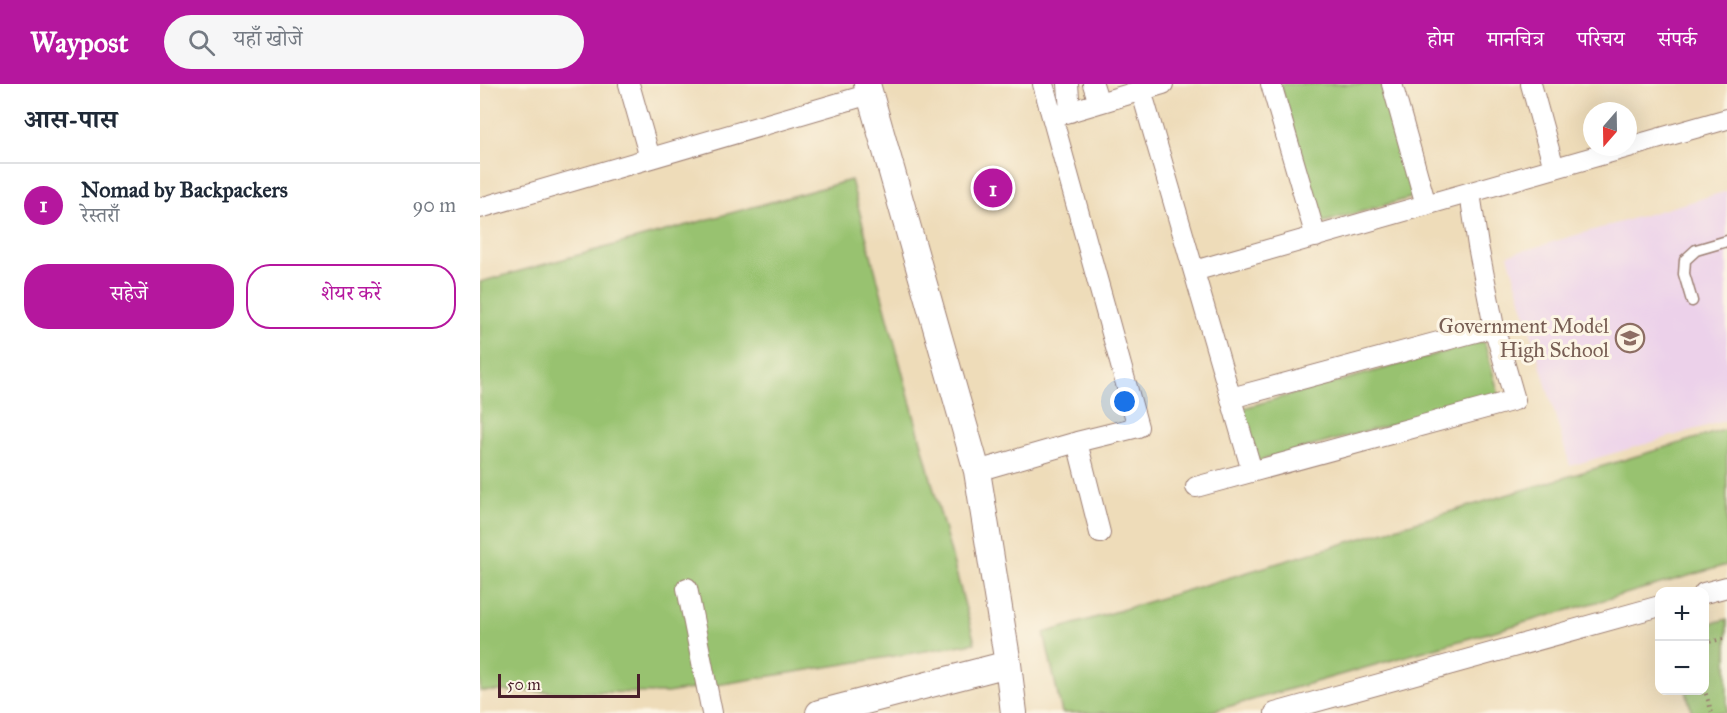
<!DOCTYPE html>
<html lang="hi">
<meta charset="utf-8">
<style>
body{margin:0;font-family:"IM FELL Great Primer","Noto Serif Devanagari",serif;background:#f6f6f7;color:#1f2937}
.controls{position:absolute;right:18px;bottom:18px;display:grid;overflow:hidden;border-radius:12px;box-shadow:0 6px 24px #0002}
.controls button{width:54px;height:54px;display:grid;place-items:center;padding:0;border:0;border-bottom:2px solid #e0e1e3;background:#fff;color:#1f2937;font:30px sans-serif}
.compass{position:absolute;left:1103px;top:18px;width:54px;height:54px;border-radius:50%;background:#fff;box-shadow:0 6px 24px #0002;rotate:200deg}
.scale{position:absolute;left:18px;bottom:15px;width:142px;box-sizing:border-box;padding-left:6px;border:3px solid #4a1f2b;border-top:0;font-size:16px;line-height:21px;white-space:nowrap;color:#4a1f2b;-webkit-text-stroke:4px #fcf5e5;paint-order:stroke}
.you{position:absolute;left:645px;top:318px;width:21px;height:21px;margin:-15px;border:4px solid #fff;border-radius:50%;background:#1a73e8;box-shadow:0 0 0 9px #1a73e833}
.badge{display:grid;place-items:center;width:39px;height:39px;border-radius:50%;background:#b5179e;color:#fff;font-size:20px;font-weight:700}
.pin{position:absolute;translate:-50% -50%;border:3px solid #fff;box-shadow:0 2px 6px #0006}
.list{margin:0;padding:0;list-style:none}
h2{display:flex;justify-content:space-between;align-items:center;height:78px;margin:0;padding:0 24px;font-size:26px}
h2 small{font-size:20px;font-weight:400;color:#747a83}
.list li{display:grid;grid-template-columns:39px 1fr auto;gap:18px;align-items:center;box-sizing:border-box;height:84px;padding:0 24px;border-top:2px solid #e0e1e3}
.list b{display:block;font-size:22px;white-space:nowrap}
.list p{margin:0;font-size:20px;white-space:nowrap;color:#747a83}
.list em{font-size:20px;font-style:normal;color:#747a83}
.actions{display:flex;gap:12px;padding:18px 24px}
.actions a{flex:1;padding:14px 0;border:2px solid #b5179e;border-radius:24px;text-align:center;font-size:21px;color:#b5179e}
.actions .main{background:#b5179e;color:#fff}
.icon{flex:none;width:33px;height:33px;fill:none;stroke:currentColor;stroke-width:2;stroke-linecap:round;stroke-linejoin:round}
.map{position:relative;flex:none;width:1247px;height:629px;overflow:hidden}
header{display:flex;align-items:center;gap:36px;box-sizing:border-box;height:84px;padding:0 30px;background:#b5179e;color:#fff}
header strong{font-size:28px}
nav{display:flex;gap:33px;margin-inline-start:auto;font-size:21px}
.search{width:420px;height:54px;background:#f6f6f7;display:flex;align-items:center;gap:15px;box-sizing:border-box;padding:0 21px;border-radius:33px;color:#747a83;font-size:22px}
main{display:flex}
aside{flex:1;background:#fff}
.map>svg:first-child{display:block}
.built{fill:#ecd1ea}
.green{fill:#98c26f;stroke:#71704d;stroke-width:1.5}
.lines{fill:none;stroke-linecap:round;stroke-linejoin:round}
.service-casing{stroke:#9c7e72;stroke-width:13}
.minor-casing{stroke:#9c7e72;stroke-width:22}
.tertiary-casing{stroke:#9c7e72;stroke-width:28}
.path{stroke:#9c7e72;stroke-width:4;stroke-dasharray:1.5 4.5;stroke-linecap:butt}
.service{stroke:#fff;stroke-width:10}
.minor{stroke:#fff;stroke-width:20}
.tertiary{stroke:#fff;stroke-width:26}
.labels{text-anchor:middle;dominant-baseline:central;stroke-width:6;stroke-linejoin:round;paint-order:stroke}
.education-label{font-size:21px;fill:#785e54;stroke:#fcf5e5;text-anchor:end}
</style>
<header>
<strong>Waypost</strong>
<div class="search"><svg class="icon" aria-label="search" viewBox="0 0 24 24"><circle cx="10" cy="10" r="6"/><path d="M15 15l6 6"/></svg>यहाँ खोजें</div>
<nav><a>होम</a><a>मानचित्र</a><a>परिचय</a><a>संपर्क</a></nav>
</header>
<main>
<aside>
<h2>आस-पास<small></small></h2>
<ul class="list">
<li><span class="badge">1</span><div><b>Nomad by Backpackers</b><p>रेस्तराँ</p></div><em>90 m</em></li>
</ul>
<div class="actions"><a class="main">सहेजें</a><a>शेयर करें</a></div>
</aside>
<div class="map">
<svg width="1247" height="629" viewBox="0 0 1247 629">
<rect width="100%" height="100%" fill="#fcf5e5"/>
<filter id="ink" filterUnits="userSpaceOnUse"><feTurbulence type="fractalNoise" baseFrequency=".0167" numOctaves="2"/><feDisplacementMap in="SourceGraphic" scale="12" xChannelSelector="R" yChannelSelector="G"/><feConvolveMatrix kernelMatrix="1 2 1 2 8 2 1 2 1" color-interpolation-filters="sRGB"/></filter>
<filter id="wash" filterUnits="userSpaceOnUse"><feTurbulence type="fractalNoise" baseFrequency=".008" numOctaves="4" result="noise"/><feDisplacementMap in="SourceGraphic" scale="24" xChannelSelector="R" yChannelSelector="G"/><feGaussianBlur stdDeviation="1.35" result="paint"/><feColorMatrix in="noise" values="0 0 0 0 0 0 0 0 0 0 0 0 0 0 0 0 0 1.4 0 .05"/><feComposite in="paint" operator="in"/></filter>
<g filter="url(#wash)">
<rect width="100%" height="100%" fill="#eedcb9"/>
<path class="built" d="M1247 107V336L1090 382 1028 171Z"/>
<path class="green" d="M800 0H901L934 113 841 139Z
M371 96 495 559 187 609 0 607V198Z
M1004 257 1019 311 778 377 763 324Z
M1247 345V481L726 629H582L564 549Z
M1247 535V629H1212L1206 607 1224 606 1225 541Z"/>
</g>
<g filter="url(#ink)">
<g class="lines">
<g class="service-casing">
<path id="service" d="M1212 217 1204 190 1205 176 1216 166 1247 157"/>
</g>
<g class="minor-casing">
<path id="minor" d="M149 0 170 74
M588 0 590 28
M613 0 619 19
M791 0 836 153
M912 0 946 121
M1051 0 1074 84
M661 6 772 387
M572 33 683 0
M990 109 998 162 1014 243
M0 124 390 10
M714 187 1247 35
M597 358 620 449
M497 387 597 358 658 343 563 0
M716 403 1035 316 1014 243 751 314
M207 504 232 629
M1224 509 1247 503
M795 629 1180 522"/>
</g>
<g class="tertiary-casing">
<path id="tertiary" d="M387 0 497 387 528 580 534 629
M339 629 528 580"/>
</g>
<path class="path" d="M1224 559 1247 554
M1224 604 1232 629"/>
<use href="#service" class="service"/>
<use href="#minor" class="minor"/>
<use href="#tertiary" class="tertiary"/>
</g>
</g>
<defs>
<g id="school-ring" transform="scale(1.5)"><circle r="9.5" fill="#fcf5e5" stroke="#8d6e63" stroke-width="1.5"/><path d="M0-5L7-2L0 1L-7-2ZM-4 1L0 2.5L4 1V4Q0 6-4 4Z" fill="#8d6e63"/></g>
</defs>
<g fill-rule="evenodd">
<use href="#school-ring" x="1150" y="254"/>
</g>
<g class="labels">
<g class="education-label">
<text x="1129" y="242">Government Model<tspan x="1129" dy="24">High School</tspan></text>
</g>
</g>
</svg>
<div class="controls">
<button>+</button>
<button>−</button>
</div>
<svg class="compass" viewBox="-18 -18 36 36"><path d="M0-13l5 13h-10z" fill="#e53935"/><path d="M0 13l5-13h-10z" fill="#747a83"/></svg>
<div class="scale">50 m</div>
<div class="you"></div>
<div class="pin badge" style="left:513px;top:104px">1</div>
</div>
</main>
